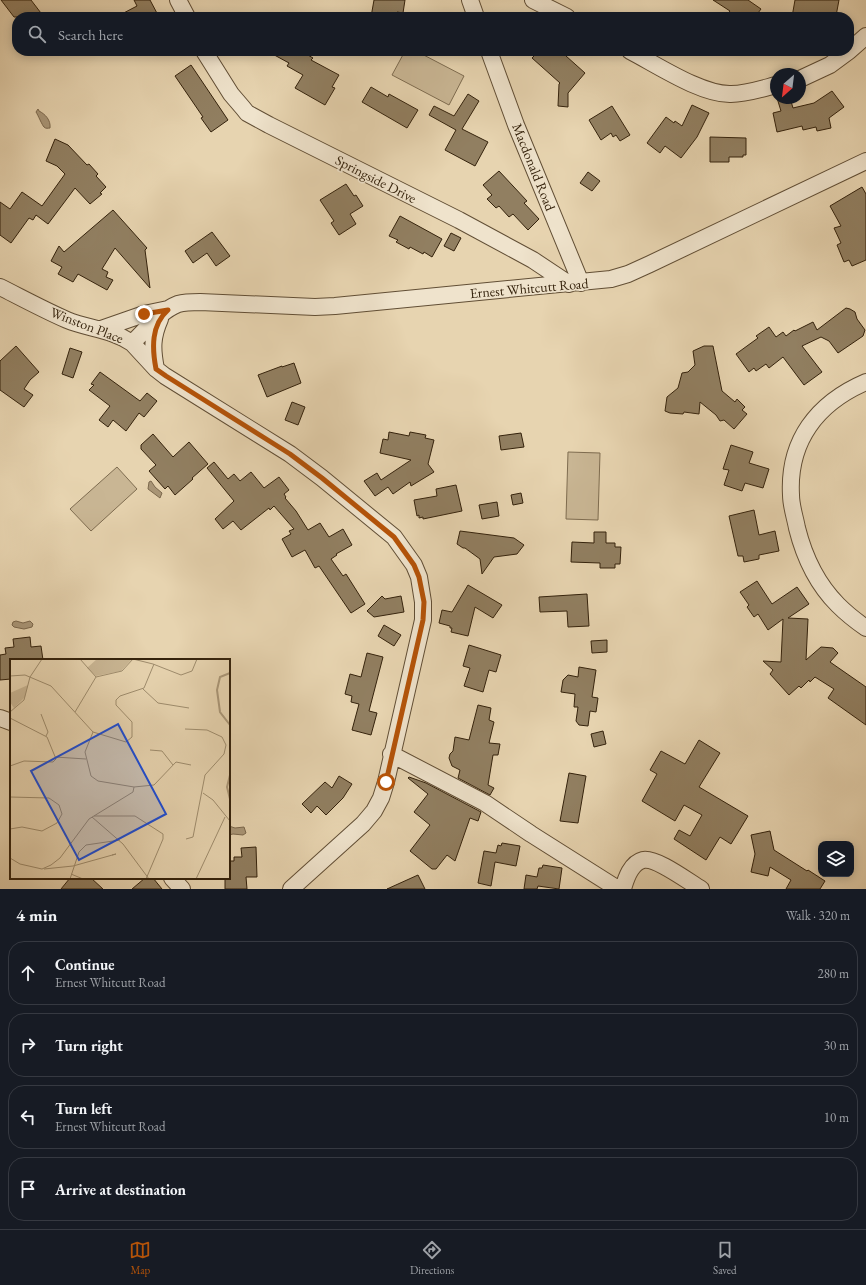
<!DOCTYPE html>
<meta charset="utf-8">
<style>
body{margin:0;font-family:"EB Garamond",serif;background:#20242c;color:#f1f3f6}
.controls{position:absolute;right:12px;bottom:12px;display:grid;overflow:hidden;border-radius:8px;box-shadow:0 2px 10px #0003}
.controls button{width:36px;height:36px;display:grid;place-items:center;padding:0;border:0;border-bottom:1px solid #363941;background:#171b24;color:#f1f3f6;font:20px sans-serif}
.compass{position:absolute;left:770px;top:68px;width:36px;height:36px;border-radius:50%;background:#171b24;box-shadow:0 2px 10px #0003;rotate:208deg}
.stop{position:absolute;width:12px;height:12px;margin:-9px;border:3px solid #b45309;border-radius:50%;background:#fff}
.stop.end{background:#b45309;border-color:#fff;box-shadow:0 1px 4px #0008}
.list{margin:0;padding:0;list-style:none}
h2{display:flex;justify-content:space-between;align-items:center;height:52px;margin:0;padding:0 16px;font-size:17px}
h2 small{font-size:13px;font-weight:400;color:#9ea1a6}
.list li{display:grid;grid-template-columns:26px 1fr auto;gap:12px;align-items:center;box-sizing:border-box;height:64px;margin:0 8px 8px;padding:0 8px;border:1px solid #363941;border-radius:16px}
.list b{display:block;font-size:15px;white-space:nowrap}
.list p{margin:0;font-size:13px;white-space:nowrap;color:#9ea1a6}
.list em{font-size:13px;font-style:normal;color:#9ea1a6}
.icon{flex:none;width:22px;height:22px;fill:none;stroke:currentColor;stroke-width:2;stroke-linecap:round;stroke-linejoin:round}
.map{position:relative;flex:none;width:866px;height:889px;overflow:hidden}
.search{position:absolute;background:#171b24;box-shadow:0 2px 10px #0003;left:12px;right:12px;top:12px;height:44px;display:flex;align-items:center;gap:10px;box-sizing:border-box;padding:0 14px;border-radius:16px;color:#9ea1a6;font-size:15px}
.sheet{height:340px;background:#171b24}
nav{display:flex;justify-content:space-around;align-items:center;box-sizing:border-box;height:56px;border-top:1px solid #363941;background:#171b24;font-size:11px;color:#9ea1a6}
nav a{display:grid;justify-items:center;gap:2px}
nav .on{color:#b45309}
.map>svg:first-child{display:block}
.green{fill:#c9b694;stroke:#7e6c50}
.water{fill:#aa9778;stroke:#7b684d}
.building{fill:#917f61;stroke:#34220c}
.lines{fill:none;stroke-linecap:round;stroke-linejoin:round}
.minor-casing{stroke:#614e35;stroke-width:18}
.minor{stroke:#efe3cc;stroke-width:16}
.route{stroke:#b45309;stroke-width:5}
.labels{text-anchor:middle;dominant-baseline:central;stroke-width:3;stroke-linejoin:round;paint-order:stroke}
.street-label{font-size:14px;fill:#34220c;stroke:#efe3cc}
.inset-river{fill:none;stroke:#aa9778;stroke-width:2}
.inset-road{fill:none;stroke:#9f8d6e;stroke-width:1}
.view{fill:#1d4ed8;fill-opacity:0.15;stroke:#1d4ed8;stroke-width:2}
.inset-edge{fill:none;stroke:#34220c;stroke-width:2}
</style>
<div class="map">
<svg width="866" height="889" viewBox="0 0 866 889">
<rect width="100%" height="100%" fill="#e7d4b0"/>
<filter id="stains"><feTurbulence type="fractalNoise" baseFrequency=".005" numOctaves="4"/><feColorMatrix values="0 0 0 0 .2 0 0 0 0 .09 0 0 0 0 .02 0 0 0 .5 -.17"/></filter>
<radialGradient id="worn" r=".72"><stop offset=".6" stop-color="#630" stop-opacity="0"/><stop offset="1" stop-color="#630" stop-opacity=".3"/></radialGradient>
<path class="green" d="M405 51H416L464 76 449 105 392 75Z
M568 452 600 453 598 520 566 519Z
M117 467 137 489 91 531 70 509Z"/>
<path class="water" d="M38 109 39 111C45 114 51 120 50 128 48 128 46 129 44 127 42 125 38 115 36 112Z
M151 481 155 487 162 493 160 498 148 489 149 482Z
M16 621 23 623 30 621 33 624 32 627 24 629 14 627 12 625 13 622Z
M229 826 235 828 244 827 246 833 243 835 233 834 229 835Z"/>
<path class="building" d="M1 0H31L44 17H14Z
M134 0H150L159 17H116L137 6Z
M374 0H405L403 13 397 12V17H371Z
M713 0H748L761 9 755 17H725L730 11Z
M795 0H839L836 16 817 13V17H792Z
M267 51H301L313 58 311 60 339 75 332 87 335 88 325 105 295 88 303 75 287 66 289 63Z
M539 51H571L566 56 585 73 568 93V107L558 106 559 84 560 83 532 58Z
M191 65 228 120 211 132 201 118 203 117 175 76Z
M371 87 388 97 389 94 418 110 407 128 362 102Z
M832 91 844 107 829 118 831 128 817 131 816 127 803 130 802 126 777 132 773 113 781 111 777 98H790L793 108 814 103Z
M468 94 479 101 462 129 488 142 475 166 445 150 456 130 429 115 434 106 454 116Z
M692 105 709 113 697 137 681 158 665 146 660 153 647 143 666 117 674 123 675 121 682 126Z
M612 106 630 135 620 141 616 135 613 137 611 133 601 140 589 120Z
M710 137 746 138V155H743V157H729V162H710Z
M55 139 68 145 87 165 89 164 98 174 96 176 106 187 100 193 102 194 90 204 75 188 48 224 36 215 33 220 29 218 11 243 0 235V202L10 209 22 192 42 206 65 174 57 166 46 161Z
M499 171 527 201 524 203 539 219 528 230 513 214 509 217 499 206 496 208 487 199 492 195 483 185Z
M588 172 600 181 592 191 580 183Z
M346 184 354 196 356 195 363 206 350 214 356 224 339 235 331 223 334 221 320 200Z
M862 187 866 194V260L852 266 849 260 844 262 837 245 841 243 834 228 841 226 830 206Z
M113 210 147 248 145 250 150 288 115 248 102 269 108 272 106 277 113 280 107 290 78 274 73 282 58 274 62 267 51 261 59 246 64 252Z
M400 216 442 239 432 257 424 252 423 254 410 247 409 249 396 242 398 240 389 236Z
M212 232 230 256 216 266 207 253 193 263 185 251Z
M451 233 461 238 454 251 444 246Z
M846 308 850 309 855 312 857 319 865 330 863 336 838 353 829 341 821 337 802 346 822 372 804 385 783 357 769 368 766 364 756 371 754 368 749 372 736 354 758 338 756 336 769 327 776 337 783 332 786 336 794 330 795 331 813 322 817 330Z
M16 346 39 372 30 380 24 389 33 395 24 407 0 390V361Z
M704 346H713L722 391 735 402 737 399 745 407 742 410 747 414 734 429 724 420 720 421 716 415 700 402 699 414 684 412 683 414 670 413 665 411 667 397 678 388 682 373 688 372 695 365 693 351Z
M70 348 82 352 73 378 62 374Z
M294 363 301 383 267 397 258 375 282 366V367Z
M100 372 140 401 147 393 157 401 144 417 139 413 126 431 113 420 108 427 99 420 110 406 89 390 94 385 91 384Z
M292 402 305 407 298 425 285 420Z
M389 432 409 436 410 432 426 435 425 438 434 440 428 464 434 472 411 486 410 482 393 494 388 487 375 496 364 481 377 473 381 480 411 460 380 453 383 439 388 440Z
M521 433 524 447 501 450 499 436Z
M153 434 173 457 189 442 208 464 192 478 193 479 175 495 168 486 165 489 149 471 156 465 141 449V445Z
M731 445 753 452 749 463 769 469 763 488 745 483 742 491 724 485 729 470 723 469Z
M214 462 228 479 234 474 240 481 251 472 264 488 279 477 289 490 284 494 286 497 285 498 296 511 308 530 320 523 329 537 343 529 352 545 336 554 337 555 331 559 343 576 346 574 365 604 351 613 319 566 315 568 305 550 292 557 282 539 291 534 289 531 294 529 274 506 270 510 269 508 241 530 233 521 223 529 215 519 234 501 207 468Z
M456 485 462 511 423 519V517L419 518V515L417 516 414 500 437 496 436 489Z
M521 493 523 503 513 505 511 495Z
M497 502 499 516 482 519 479 505Z
M754 510 759 535 775 531 779 551 759 555V559L744 562 743 556H738L729 516Z
M460 531 514 538 524 545 517 554 494 557 482 574 480 559 465 548H463L457 544Z
M594 532H606V543H615V547H621L620 564H615V568H600V563L571 562 572 542 594 543Z
M757 581 772 604 797 587 809 604 788 618 808 619 806 660 821 647 833 648 838 653 830 662 866 687V725L828 698 834 689 815 677 810 682 809 680 801 688 799 686 789 695 770 674 773 670 763 661 781 662 783 619 768 630 758 614 754 617 747 607 749 605 740 592Z
M468 585 502 605 493 618 475 607 468 636 451 632 452 628H450V626L439 623 442 610 452 612Z
M587 594 589 626 568 627 567 611 540 612 539 597Z
M382 596 385 599 401 596 404 612 374 617 367 611Z
M384 625 401 635 394 646 378 636Z
M30 637 31 647 41 646 43 660H11V679L0 680V655L6 654 5 648 14 647 13 639Z
M607 640V652L592 653 591 641Z
M469 645 501 655 496 672 489 670 483 692 464 686 470 668 463 666Z
M367 653 383 657 369 711 377 713 371 735 352 730 359 704 351 702 352 696 345 694 350 674 361 677Z
M579 667 596 670 592 697 598 698 596 712 590 711 588 726 579 725 576 721 578 707H574L575 694 561 692 563 680 568 675 578 677Z
M478 705 491 708 489 720 494 722 489 743 500 744 498 755H493L488 785 494 788 490 795 458 778 460 770 452 766 449 758 450 754 453 751 455 737 469 740Z
M603 731 606 744 594 747 591 734Z
M699 740 720 753 699 787 748 816 731 844 720 837 706 860 674 839 679 830 690 836 702 815 684 805 675 821 642 801 657 774 650 770 661 751 685 764Z
M569 773 586 776 578 823 560 821Z
M339 776 352 784 343 798 326 815 317 806 311 813 302 804 325 782 332 788Z
M409 777 426 783 481 812 478 821 470 818 455 861 447 855 436 869H432L410 851 430 825 414 812 428 794 408 778Z
M770 831 774 850 807 871 808 870 825 881 820 889H786L791 880 770 867 768 876 751 872 755 854 751 835Z
M502 843 520 846 516 866 495 862 491 886 478 883 484 851 496 853 498 845 501 846Z
M256 847 257 877H246L247 889H225V878H229V861H234V857H242L241 848Z
M543 865 562 868 559 889 538 886 537 889H524L526 875 537 877 539 868H542Z
M418 875 425 889H387Z
M70 878H91L103 889H61Z
M145 878H153L162 889H132Z"/>
<g class="lines">
<g class="minor-casing">
<path id="minor" d="M178 0 187 17
M470 0 476 17
M533 0 567 17
M204 51 231 94 243 108 247 113 269 125 459 220 533 260 569 284
M489 51 516 125 581 283
M630 51C657 65 702 95 731 94 746 94 761 89 776 85
M849 51 866 36
M800 79 830 65 849 51
M0 287C22 298 44 310 67 320 89 329 111 329 132 343
M101 329 144 314 168 309
M156 369C152 349 152 337 160 319
M866 382C817 403 788 441 791 495 791 506 795 517 797 528 804 556 817 584 838 605 846 613 856 621 866 628
M0 718 11 722
M391 754 485 803 531 834 618 889
M172 878 182 889
M291 889 363 824 374 811 381 798 386 782 423 620V602L419 577 414 565 394 537 322 478 290 454 165 376 156 369 132 343C146 330 160 311 178 304 185 302 192 302 200 302L315 307 335 306 611 279 628 274 650 264 866 161
M623 889C626 878 631 863 643 860 656 857 689 882 701 889"/>
</g>
<use href="#minor" class="minor"/>
</g>
<g class="lines">
<path class="route" d="M144 314 168 310C151 325 152 348 156 369L166 376 290 454 322 478 394 537 414 565 419 577 424 602 423 620 386 782"/>
</g>
<g class="labels">
<g class="street-label">
<text transform="translate(534 167) rotate(68)">Macdonald Road</text>
<text transform="translate(376 179) rotate(27)">Springside Drive</text>
<text transform="translate(529 288) rotate(-5)">Ernest Whitcutt Road</text>
<text transform="translate(87 325) rotate(21)">Winston Place</text>
</g>
</g>
<g transform="translate(10 659)">
<rect width="220" height="220" fill="#e7d4b0"/>
<path d="M87 0H122L111 12 86 17 77 9ZM18 26 15 38 4 49 0 43V34Z" fill="#c9b694"/>
<path class="inset-river" d="M220 14 210 18 207 31 210 53 220 66M220 116 217 128 220 140"/>
<path class="inset-road" d="M70 0 86 18M123 0 143 5 171 16 182 12 187 0M0 17 15 16 41 27 83 73 116 83 122 78V63L106 46V41L110 37 134 29 144 5M20 18 32 0M86 18 112 12 123 0M133 30 148 44 179 49M0 53 14 41 20 18M65 53 86 18M31 55 38 73 36 77M0 59 37 78 46 100 43 103 14 102 0 107M175 70 197 71 212 78 216 86 214 95 195 116 183 178 176 180M140 91 152 92 163 106M45 98 76 100M124 128 144 126 166 103 181 106M193 134 203 141 220 162M0 138 39 139 49 146 52 155 47 164 32 172 12 168 0 170M84 157H125L153 175V180L136 220M82 158 113 185 139 220M0 199 10 205 32 210 41 206 50 199 79 160 123 133 124 128 88 122 81 117 75 93 83 73M34 210 63 207 106 195 102 196M61 215 73 220M60 220 69 193 76 186 110 181M186 220 215 158"/>
<path class="view" d="M108 65 156 155 69 201 21 112Z"/>
<rect width="220" height="220" class="inset-edge"/>
</g>
<rect width="100%" height="100%" filter="url(#stains)"/>
<rect width="100%" height="100%" fill="url(#worn)"/>
</svg>
<div class="controls">
<button><svg class="icon" aria-label="layers" viewBox="0 0 24 24"><path d="M12 4l9 5-9 5-9-5zM3 14l9 5 9-5"/></svg></button>
</div>
<svg class="compass" viewBox="-18 -18 36 36"><path d="M0-13l5 13h-10z" fill="#e53935"/><path d="M0 13l5-13h-10z" fill="#9ea1a6"/></svg>
<div class="stop" style="left:386px;top:782px"></div>
<div class="stop end" style="left:144px;top:314px"></div>
<div class="search"><svg class="icon" aria-label="search" viewBox="0 0 24 24"><circle cx="10" cy="10" r="6"/><path d="M15 15l6 6"/></svg>Search here</div>
</div>
<section class="sheet">
<h2>4 min<small>Walk · 320 m</small></h2>
<ul class="list">
<li><svg class="icon" aria-label="ahead" viewBox="0 0 24 24"><path d="M12 20V5M6 11l6-6 6 6"/></svg><div><b>Continue</b><p>Ernest Whitcutt Road</p></div><em>280 m</em></li>
<li><svg class="icon" aria-label="right" viewBox="0 0 24 24"><path d="M7 20v-9h11M14 6l5 5-5 5"/></svg><div><b>Turn right</b></div><em>30 m</em></li>
<li><svg class="icon" aria-label="left" viewBox="0 0 24 24"><path d="M17 20v-9H6M10 6l-5 5 5 5"/></svg><div><b>Turn left</b><p>Ernest Whitcutt Road</p></div><em>10 m</em></li>
<li><svg class="icon" aria-label="arrive" viewBox="0 0 24 24"><path d="M6 21V4h12l-3 4 3 4H6"/></svg><div><b>Arrive at destination</b></div></li>
</ul>
</section>
<nav>
<a class="on"><svg class="icon" aria-label="map" viewBox="0 0 24 24"><path d="M3 6l6-2 6 2 6-2v14l-6 2-6-2-6 2zM9 4v14M15 6v14"/></svg>Map</a>
<a><svg class="icon" aria-label="directions" viewBox="0 0 24 24"><path d="M12 3l9 9-9 9-9-9zM9 14v-3h6M13 9l2 2-2 2"/></svg>Directions</a>
<a><svg class="icon" aria-label="saved" viewBox="0 0 24 24"><path d="M7 4h10v16l-5-4-5 4z"/></svg>Saved</a>
</nav>
